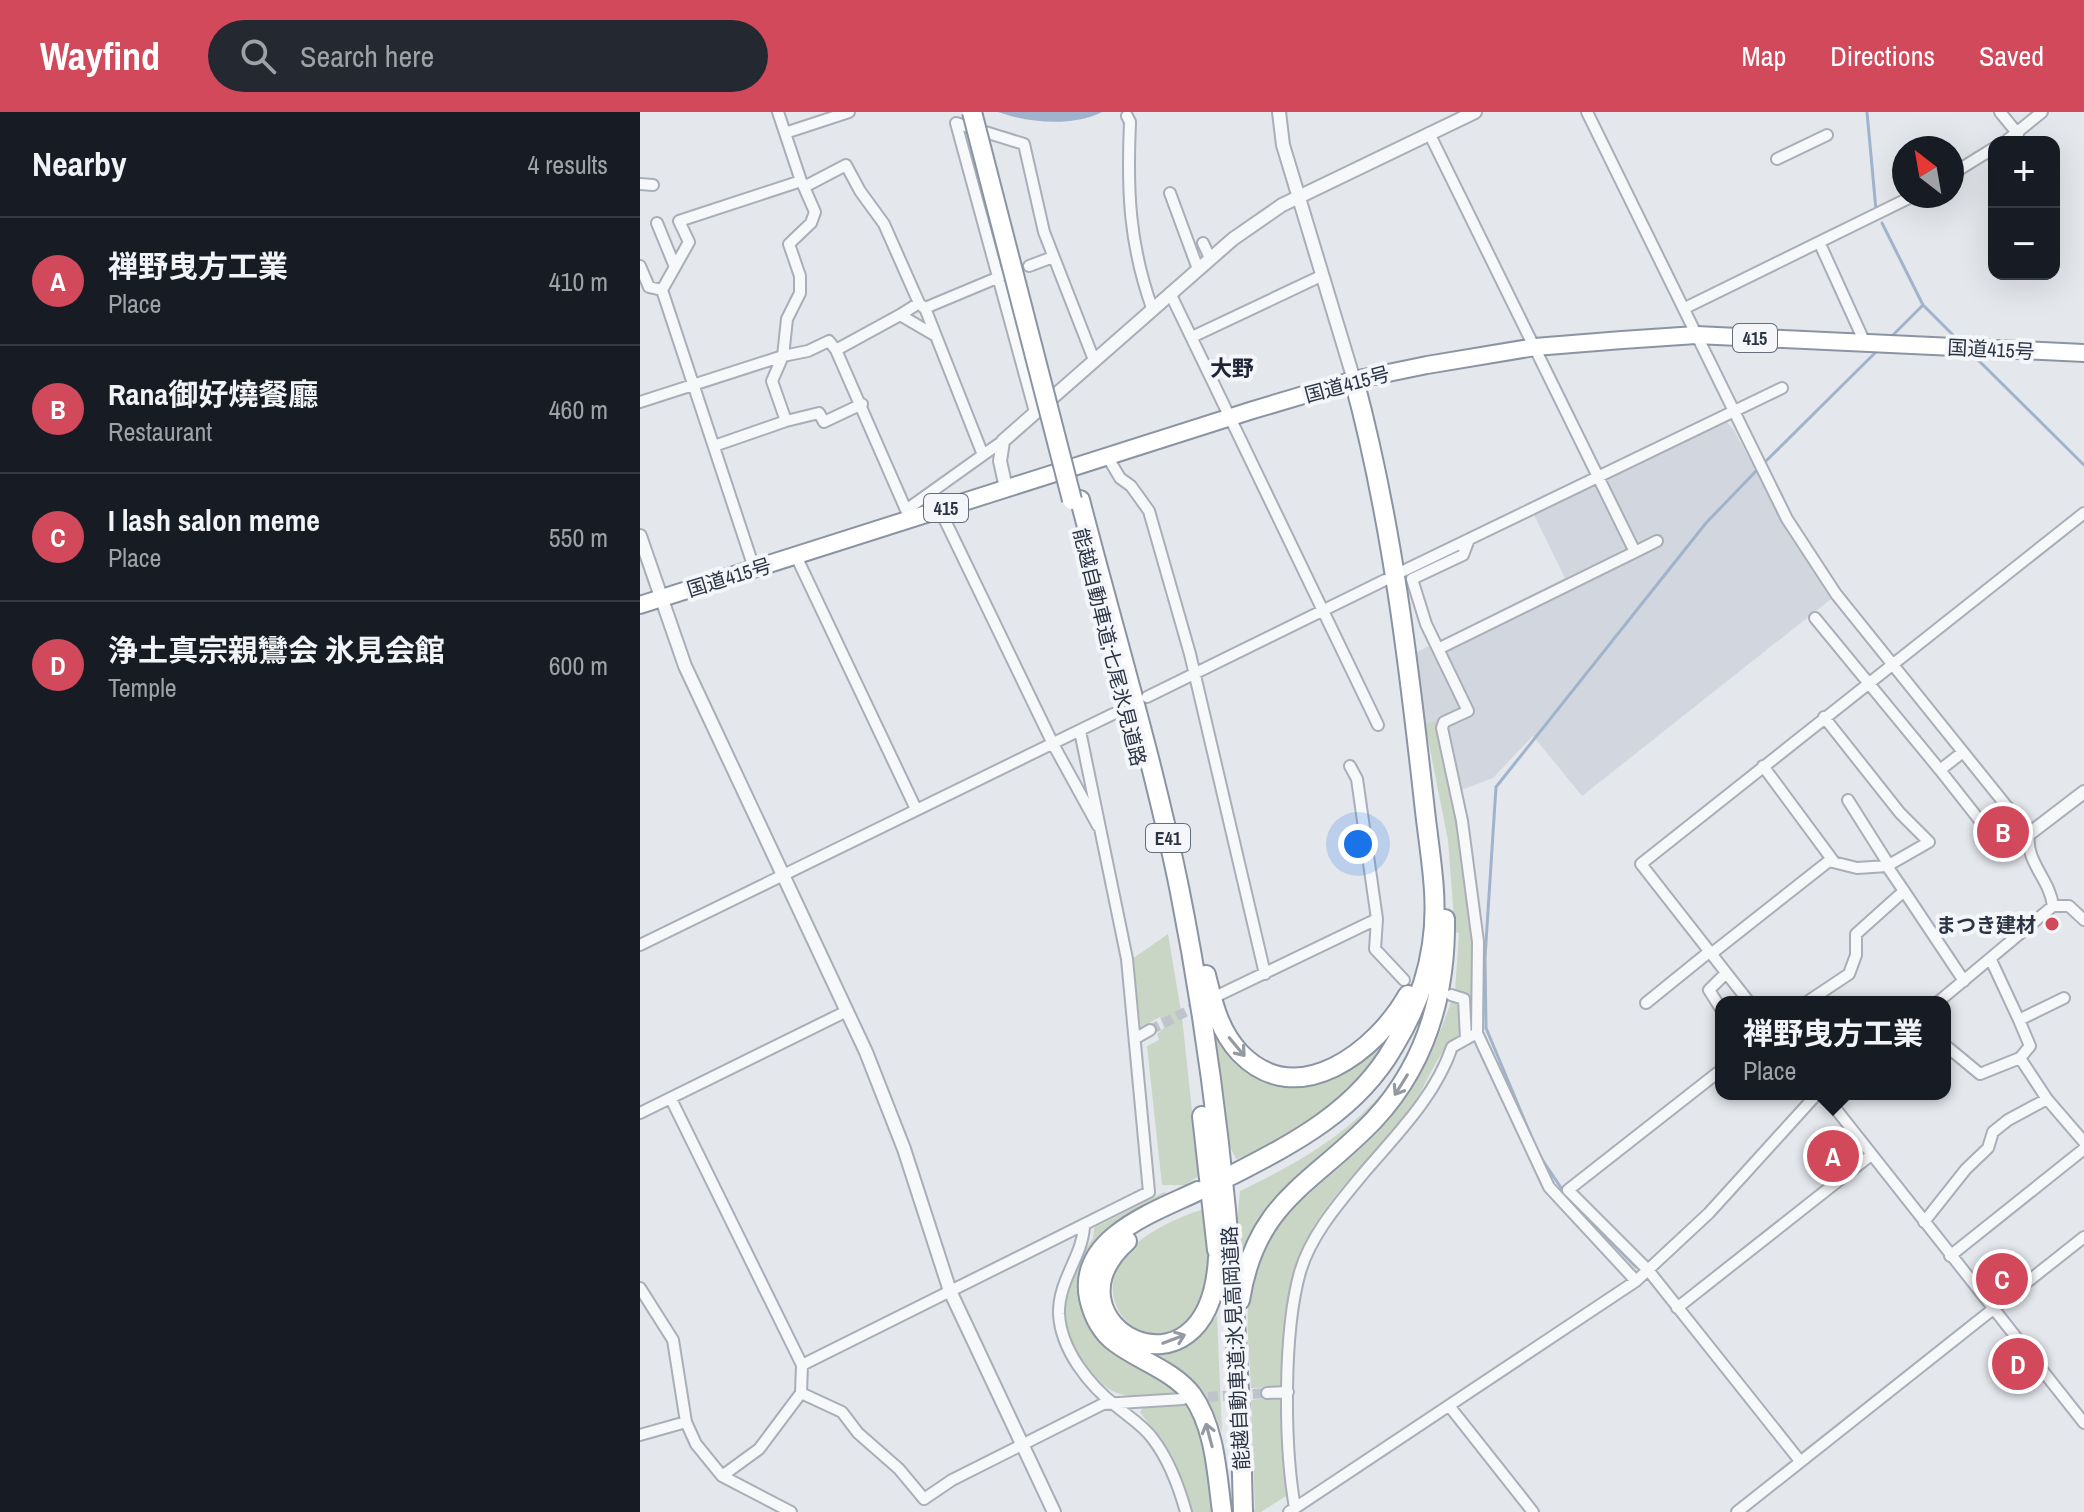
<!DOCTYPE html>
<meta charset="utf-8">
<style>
body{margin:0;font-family:"Archivo Narrow","Noto Sans JP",sans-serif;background:#242831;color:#f1f3f6}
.controls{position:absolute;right:24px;top:24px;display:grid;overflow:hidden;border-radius:16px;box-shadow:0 8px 32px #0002}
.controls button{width:72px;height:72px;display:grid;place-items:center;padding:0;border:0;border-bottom:2px solid #363941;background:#171b24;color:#f1f3f6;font:40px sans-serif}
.compass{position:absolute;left:1252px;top:24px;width:72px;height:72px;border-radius:50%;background:#171b24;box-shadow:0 8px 32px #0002;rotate:329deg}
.you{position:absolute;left:718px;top:732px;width:28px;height:28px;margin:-20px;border:6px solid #fff;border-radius:50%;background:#1a73e8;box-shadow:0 0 0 12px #1a73e833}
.badge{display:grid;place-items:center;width:52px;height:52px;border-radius:50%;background:#d1495b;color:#fff;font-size:26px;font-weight:700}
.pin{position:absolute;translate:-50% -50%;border:4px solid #fff;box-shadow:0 2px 8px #0006}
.popup{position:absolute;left:1075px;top:884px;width:236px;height:104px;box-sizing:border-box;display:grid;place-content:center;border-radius:16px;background:#171b24;filter:drop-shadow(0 2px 6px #0005);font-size:26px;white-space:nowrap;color:#9ea1a6}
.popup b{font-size:30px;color:#f1f3f6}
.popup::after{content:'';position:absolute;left:50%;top:100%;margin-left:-16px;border:16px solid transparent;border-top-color:#171b24}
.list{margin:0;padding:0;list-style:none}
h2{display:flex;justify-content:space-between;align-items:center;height:104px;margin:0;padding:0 32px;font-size:34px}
h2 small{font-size:26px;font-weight:400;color:#9ea1a6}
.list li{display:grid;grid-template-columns:52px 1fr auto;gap:24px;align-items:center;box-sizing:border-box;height:128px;padding:0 32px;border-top:2px solid #363941}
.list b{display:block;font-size:30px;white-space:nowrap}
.list p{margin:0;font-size:26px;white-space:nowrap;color:#9ea1a6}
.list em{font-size:26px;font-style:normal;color:#9ea1a6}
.icon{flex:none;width:44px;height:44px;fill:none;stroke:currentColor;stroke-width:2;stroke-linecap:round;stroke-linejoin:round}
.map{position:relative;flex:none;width:1444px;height:1400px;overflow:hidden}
header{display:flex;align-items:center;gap:48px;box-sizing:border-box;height:112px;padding:0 40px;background:#d1495b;color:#fff}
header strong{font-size:38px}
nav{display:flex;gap:44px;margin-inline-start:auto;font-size:28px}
.search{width:560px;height:72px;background:#242831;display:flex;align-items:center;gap:20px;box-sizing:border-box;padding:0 28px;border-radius:44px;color:#9ea1a6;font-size:30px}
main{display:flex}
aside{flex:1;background:#171b24}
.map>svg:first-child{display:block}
.built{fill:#d2d6de}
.green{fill:#c9d6c5}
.water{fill:#9fb4cc}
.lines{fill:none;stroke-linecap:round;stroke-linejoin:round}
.stream{stroke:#9fb4cc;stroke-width:3}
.minor-tunnel{stroke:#bfc3cb;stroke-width:10;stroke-dasharray:10 5;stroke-linecap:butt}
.minor-casing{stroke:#a9aeb7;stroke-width:14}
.tertiary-casing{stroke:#a9aeb7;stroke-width:16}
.trunk-casing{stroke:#8b94a3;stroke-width:20}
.motorway-casing{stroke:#8b94a3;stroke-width:22}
.minor{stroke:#f7f8fa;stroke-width:10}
.tertiary{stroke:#f7f8fa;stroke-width:12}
.trunk{stroke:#fff;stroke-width:16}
.motorway{stroke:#fff;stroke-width:18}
.motorway-bridge-casing{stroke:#8b94a3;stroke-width:22;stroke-linecap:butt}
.motorway-bridge{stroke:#fff;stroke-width:18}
.oneway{stroke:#959aa2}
.poi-dot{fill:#d1495b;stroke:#f4f6f9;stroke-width:3}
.labels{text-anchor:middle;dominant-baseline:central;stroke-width:8;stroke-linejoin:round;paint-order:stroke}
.shield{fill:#f4f6f9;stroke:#676e7b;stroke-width:2}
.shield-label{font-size:18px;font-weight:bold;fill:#2b3445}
.street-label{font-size:20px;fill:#2b3445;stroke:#f4f6f9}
.poi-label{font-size:20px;font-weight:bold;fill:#2b3445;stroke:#f4f6f9;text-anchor:end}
.neighbourhood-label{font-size:22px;font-weight:bold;fill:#1d2536;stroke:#f4f6f9}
</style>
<header>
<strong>Wayfind</strong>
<div class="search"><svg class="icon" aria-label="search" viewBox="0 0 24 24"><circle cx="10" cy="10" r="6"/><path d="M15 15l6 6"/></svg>Search here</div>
<nav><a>Map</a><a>Directions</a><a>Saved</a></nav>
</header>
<main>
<aside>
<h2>Nearby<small>4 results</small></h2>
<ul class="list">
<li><span class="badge">A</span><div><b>禅野曳方工業</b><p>Place</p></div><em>410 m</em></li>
<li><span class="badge">B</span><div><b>Rana御好燒餐廳</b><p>Restaurant</p></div><em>460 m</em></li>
<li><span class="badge">C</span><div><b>I lash salon meme</b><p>Place</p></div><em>550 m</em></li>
<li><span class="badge">D</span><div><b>浄土真宗親鸞会 氷見会館</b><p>Temple</p></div><em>600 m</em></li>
</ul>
</aside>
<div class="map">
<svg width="1444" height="1400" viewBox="0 0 1444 1400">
<rect width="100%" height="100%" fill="#e4e7ec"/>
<path class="built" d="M1085 308 1094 318 1151 426 1191 487 942 684 893 624 853 666 813 681 797 610 785 612 775 541 925 466 893 401Z"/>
<path class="green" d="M796 609C818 699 833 791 835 884L815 878 819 821 815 820 808 728 785 612Z
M528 822 542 905 559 1064 545 1073H522L507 934 519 928 517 922 524 916 520 905 501 915 492 847Z
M812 887 821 891 820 924C795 939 787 975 769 999 736 1046 681 1086 661 1141 646 1181 648 1226 647 1269L641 1275 611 1276C610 1241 603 1200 613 1166 630 1101 689 1069 734 1024 773 985 794 939 812 887Z
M571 915C621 998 686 985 750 927 712 982 660 1028 596 1047L584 1022Z
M766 955C719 1023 625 1076 597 1152L595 1126 600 1079C676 1042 712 1019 766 955Z
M524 1080 531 1083 442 1169 524 1268 541 1281C522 1283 499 1288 480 1282 468 1279 459 1269 450 1260 411 1218 423 1169 453 1126L454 1116Z
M564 1097C566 1126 573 1161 563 1189 528 1285 378 1157 564 1097Z
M577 1203 582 1320C564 1272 543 1261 499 1238 535 1244 557 1232 577 1203Z
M639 1285 645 1290 646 1384 621 1400H611L615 1397 611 1288Z
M552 1293 561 1308 578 1400H553L532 1343 500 1300 505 1294Z"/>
<path class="water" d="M358 0H462C432 15 389 11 358 0Z"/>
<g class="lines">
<path class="stream" d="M1227 0 1236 98
M1242 111 1283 193 1319 229
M1251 225 1283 193
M1333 243 1444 353
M1124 351 1238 238
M996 1155 928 1086 899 1043 846 916 845 846 856 675 1066 411 1118 357"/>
<path class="minor-tunnel" d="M473 602 498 590
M510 918 561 892
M553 1286 627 1281"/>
<g class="minor-casing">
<path id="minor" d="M138 0 145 21
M947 0 1147 407 1196 482 1389 722C1385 750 1410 767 1413 794
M1360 0 1378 22
M487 4 490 10C487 79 489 131 512 196
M789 21 995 440 1017 429
M1365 30 1402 0
M1137 47 1187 23
M1312 62 1354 36
M161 69 145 21 209 0
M0 72 13 73
M530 81 558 157
M17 111 35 155
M563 131 570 146
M1180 132 1225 231
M0 154 9 175 22 178
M389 154 413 145
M530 181 738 613
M1045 196 1273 84
M260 203 279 191 284 196
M296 224 343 343 363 329
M552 225 681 164
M196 238 260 203 296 224 285 196 364 163
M0 290 143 244
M395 300 316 11 384 32 404 120 454 248
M146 309 179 301 184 310 222 292
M74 334 146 309 132 269 143 244
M467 344 480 366 491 374 509 399 550 542 625 862
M266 398 343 343
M300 398 413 632 458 714
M270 407 196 238 189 229 168 239 143 244 147 207 160 181V164L149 132 171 111 175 100 164 75 206 53 220 79 244 112 279 191
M829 427 823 443 772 467 786 512 828 599 804 610 802 616 822 709 838 830 837 921 909 1075 996 1169
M156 444 276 697
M114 456 22 178 49 130 39 109 161 69 164 75
M759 461 1142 276
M1175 506 1300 658
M798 537 995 440
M507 585 745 468
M1323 640 1300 658 1363 738 1388 729
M710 654 717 667 737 807 735 837 764 868
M1123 654 1194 750
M1208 688 1249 753
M1264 779 1324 869
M0 833 473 602
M1071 842 1189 749 1217 756 1247 754
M1351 848 1379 908
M579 883 737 807
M811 883 824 887 826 927
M1109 890 1001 752 1444 401
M1167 890 1209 862 1216 843V822L1264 779 1247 754 1289 730 1260 701 1184 605
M1298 890 1413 794H1429L1444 808
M1006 891 1069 840
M1081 897 1069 878 1086 861
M496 926 510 918
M1305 933 1340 962 1380 946 1407 987 1444 1030
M1380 946 1390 934 1379 908 1424 886
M1081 958 928 1078 1008 1158 1160 1349
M1184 982 1444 1311
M31 987 162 1253 161 1281 119 1337 82 1364
M0 1001 207 899
M1284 1110 1326 1057 1348 1036 1353 1020 1368 1008 1407 987
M444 1115C442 1145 418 1169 419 1202 421 1238 449 1273 476 1294 489 1305 504 1314 513 1327 529 1348 539 1375 546 1400
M1310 1144 1444 1037
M0 1176 33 1228 46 1310 56 1332 82 1364 151 1400
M1037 1196 1231 1043
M162 1253 509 1080 487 847 440 619
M161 1281 202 1300 218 1321 259 1357 284 1387 312 1368 463 1292 543 1287
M627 1281 648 1280
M810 1295 893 1400
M0 1323 46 1310
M655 1396C644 1333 643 1221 660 1160 671 1123 698 1092 722 1063 756 1023 795 985 812 935L837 921
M649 1400 996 1169 1069 1101 1177 982
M1097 1400 1444 1125"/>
</g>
<g class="tertiary-casing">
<path id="tertiary" d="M639 0 643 33 714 268
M366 376 360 349 363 329 593 127 642 93 835 0
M0 424 45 554 226 940 264 1037 310 1179 414 1400
M1389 722 1444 680"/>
</g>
<g class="trunk-casing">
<path id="trunk" d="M0 493 613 298 714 268 787 253 895 235 982 228 1056 223 1444 241"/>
</g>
<g class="motorway-casing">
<path id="motorway" d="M440 388C473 516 512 644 539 775 580 980 599 1191 603 1400
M566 863C573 891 579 919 600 941 658 1001 737 938 768 883
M562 1004 577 1138
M590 1064C654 1031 717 999 754 934 773 903 787 868 792 832 799 787 790 744 785 699 769 554 752 409 714 268
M558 1079C517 1099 437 1125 449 1186 453 1204 461 1220 476 1231 500 1249 534 1259 552 1283 575 1315 577 1362 582 1400
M487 1129C396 1211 569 1305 578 1146
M600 1188C616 1088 672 1073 734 1008 786 952 806 881 805 807"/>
</g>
<use href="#minor" class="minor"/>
<use href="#tertiary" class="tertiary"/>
<use href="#trunk" class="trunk"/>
<use href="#motorway" class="motorway"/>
<g class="motorway-bridge-casing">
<path id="motorway-bridge" d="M332 0 432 388"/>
</g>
<use href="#motorway-bridge" class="motorway-bridge"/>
</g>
<defs><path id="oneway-shaft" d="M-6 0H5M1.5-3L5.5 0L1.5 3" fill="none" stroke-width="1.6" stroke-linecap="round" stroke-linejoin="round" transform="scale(2)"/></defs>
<g class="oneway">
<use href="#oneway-shaft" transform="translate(597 935) rotate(50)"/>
<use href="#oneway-shaft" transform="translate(761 973) rotate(122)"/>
<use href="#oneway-shaft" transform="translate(534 1227) rotate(-21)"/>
<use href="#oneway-shaft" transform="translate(569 1323) rotate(-105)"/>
</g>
<circle class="poi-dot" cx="1412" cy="812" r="8"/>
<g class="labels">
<g class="shield">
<rect x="1093" y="212" width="44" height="28" rx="6"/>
<rect x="284" y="382" width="44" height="28" rx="6"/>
<rect x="506" y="712" width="44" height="28" rx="6"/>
</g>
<g class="shield-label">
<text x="1115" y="226">415</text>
<text x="306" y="396">415</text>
<text x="528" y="726">E41</text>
</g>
<g class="street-label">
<text transform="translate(1351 237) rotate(3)">国道415号</text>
<text transform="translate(707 272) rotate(-15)">国道415号</text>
<text transform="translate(89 465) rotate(-17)">国道415号</text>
<text transform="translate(470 535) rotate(76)">能越自動車道;七尾氷見道路</text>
<text transform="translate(595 1236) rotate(-93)">能越自動車道;氷見高岡道路</text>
</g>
<g class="poi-label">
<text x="1396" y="812">まつき建材</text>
</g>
<g class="neighbourhood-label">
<text x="592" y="256">大野</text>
</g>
</g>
</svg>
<div class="controls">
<button>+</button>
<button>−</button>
</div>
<svg class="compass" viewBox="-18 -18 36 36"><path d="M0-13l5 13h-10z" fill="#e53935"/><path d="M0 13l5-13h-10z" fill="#9ea1a6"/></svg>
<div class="you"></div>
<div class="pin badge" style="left:1193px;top:1044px">A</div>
<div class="popup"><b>禅野曳方工業</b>Place</div>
<div class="pin badge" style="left:1363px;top:720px">B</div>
<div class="pin badge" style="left:1362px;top:1167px">C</div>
<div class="pin badge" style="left:1378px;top:1252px">D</div>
</div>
</main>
